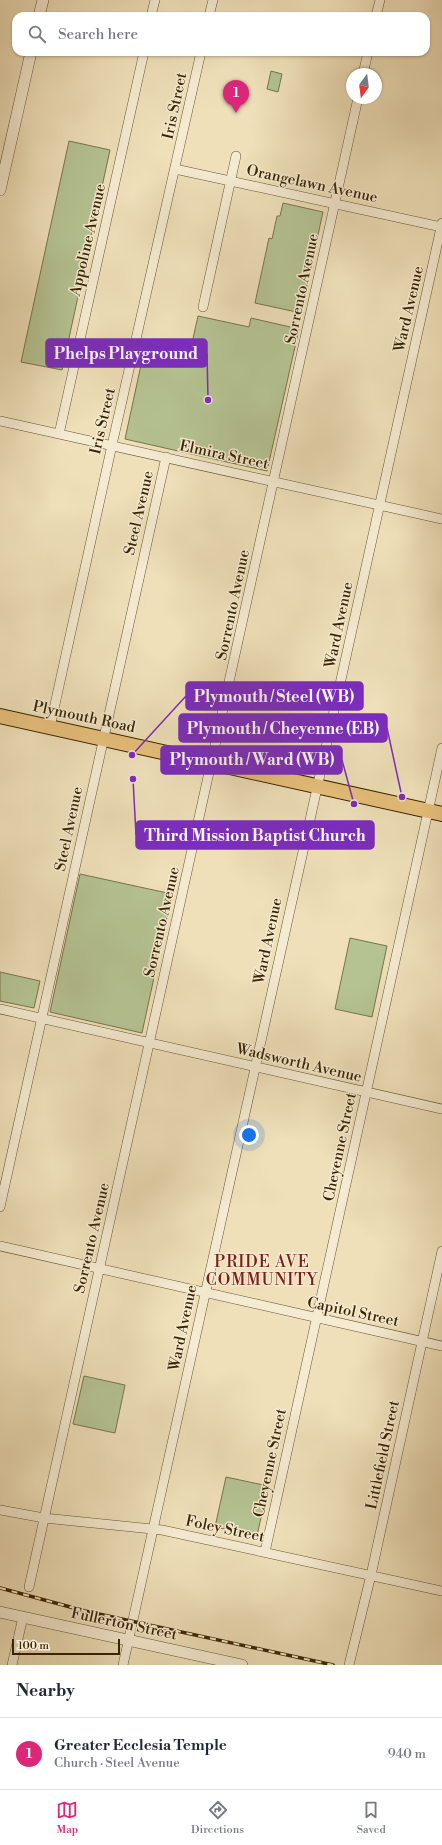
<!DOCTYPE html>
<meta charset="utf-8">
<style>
body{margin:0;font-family:"Libre Bodoni",serif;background:#f2f2f3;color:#1f2937}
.compass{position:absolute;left:346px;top:68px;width:36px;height:36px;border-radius:50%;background:#fff;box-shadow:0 1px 3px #0004;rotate:194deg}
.scale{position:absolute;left:12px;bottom:10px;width:108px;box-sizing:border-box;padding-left:4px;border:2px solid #3a2401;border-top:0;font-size:11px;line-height:14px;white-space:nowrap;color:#3a2401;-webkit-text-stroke:3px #f5ebd2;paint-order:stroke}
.you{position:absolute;left:249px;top:1135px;width:14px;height:14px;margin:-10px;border:3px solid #fff;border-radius:50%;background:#1a73e8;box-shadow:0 0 0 6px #1a73e833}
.badge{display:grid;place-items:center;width:26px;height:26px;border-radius:50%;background:#db2777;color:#fff;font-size:13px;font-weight:700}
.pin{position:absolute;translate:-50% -33px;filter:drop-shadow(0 1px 2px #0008)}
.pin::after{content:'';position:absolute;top:21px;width:14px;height:12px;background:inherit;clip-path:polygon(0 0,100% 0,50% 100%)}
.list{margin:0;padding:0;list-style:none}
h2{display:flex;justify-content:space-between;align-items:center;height:52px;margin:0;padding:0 16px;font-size:17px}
h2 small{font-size:13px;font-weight:400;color:#747a83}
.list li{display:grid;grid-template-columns:26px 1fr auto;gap:12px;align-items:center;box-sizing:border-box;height:72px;padding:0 16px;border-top:1px solid #e0e1e3}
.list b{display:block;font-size:15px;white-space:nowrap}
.list p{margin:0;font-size:13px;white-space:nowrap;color:#747a83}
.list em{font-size:13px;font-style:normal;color:#747a83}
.icon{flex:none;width:22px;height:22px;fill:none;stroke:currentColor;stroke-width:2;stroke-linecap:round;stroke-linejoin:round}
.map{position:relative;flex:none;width:442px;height:1665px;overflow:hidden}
.search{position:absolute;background:#fff;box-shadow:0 1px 3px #0004;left:12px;right:12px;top:12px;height:44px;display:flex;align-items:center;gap:10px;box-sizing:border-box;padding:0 14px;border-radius:12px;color:#747a83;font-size:15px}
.sheet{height:124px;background:#fff}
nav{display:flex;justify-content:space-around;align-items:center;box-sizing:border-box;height:56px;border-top:1px solid #e0e1e3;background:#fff;font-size:11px;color:#747a83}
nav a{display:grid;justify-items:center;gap:2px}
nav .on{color:#db2777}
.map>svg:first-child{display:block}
.green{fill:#b5c392;stroke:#78744a}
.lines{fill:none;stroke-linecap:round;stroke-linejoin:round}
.minor-casing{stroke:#67532f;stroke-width:10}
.tertiary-casing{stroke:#67532f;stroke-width:12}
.primary-casing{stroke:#3a2401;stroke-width:16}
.minor{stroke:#f5ebd2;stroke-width:9}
.tertiary{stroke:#f5ebd2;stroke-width:11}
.primary{stroke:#e8c07c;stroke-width:14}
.rail-casing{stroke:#3a2401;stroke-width:3.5}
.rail{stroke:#f5ebd2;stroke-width:2;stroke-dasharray:6;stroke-linecap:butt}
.labels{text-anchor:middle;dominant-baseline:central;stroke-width:3;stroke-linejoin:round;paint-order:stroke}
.street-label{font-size:15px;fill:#3a2401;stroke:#f5ebd2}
.neighbourhood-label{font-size:16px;letter-spacing:1px;fill:#7a1f14;stroke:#f5ebd2}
.leader{fill:none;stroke:#7b2cbf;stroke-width:1.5}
.callout-dot{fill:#7b2cbf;stroke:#f5ebd2;stroke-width:1.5}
.callout{fill:#7b2cbf;stroke:#7b2cbf;stroke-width:1.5}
.callout-label{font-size:16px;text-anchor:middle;font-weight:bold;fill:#fff}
</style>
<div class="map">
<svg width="442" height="1665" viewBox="0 0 442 1665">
<rect width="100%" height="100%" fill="#efe0b9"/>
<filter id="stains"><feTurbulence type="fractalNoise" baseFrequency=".005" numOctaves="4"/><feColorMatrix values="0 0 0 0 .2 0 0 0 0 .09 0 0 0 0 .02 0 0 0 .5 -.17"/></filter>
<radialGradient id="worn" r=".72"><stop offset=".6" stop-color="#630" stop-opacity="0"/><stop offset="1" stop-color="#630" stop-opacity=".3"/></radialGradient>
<path class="green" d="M271 71 282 74 278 92 267 89Z
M69 141 110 150 62 370 21 362Z
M283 203 323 212 301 313 255 303 269 238 272 239 277 216H280Z
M198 316 249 327 251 318 299 329 267 471 125 439 144 351 188 361Z
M80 874 172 894 142 1033 50 1012Z
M350 938 387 946 372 1017 335 1009Z
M0 972 40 981 34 1008 0 1001Z
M84 1376 125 1385 115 1433 73 1424Z
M226 1477 268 1486 257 1536 215 1527Z"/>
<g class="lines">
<g class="minor-casing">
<path id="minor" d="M151 16 155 0
M209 16 213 0
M376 16 380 0
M363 74 368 52
M175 169 442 227
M203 307 236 156
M0 421 442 519
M59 434 144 52
M50 727 112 445 201 52
M0 1009 442 1109
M0 1207 166 457
M0 1246 442 1346
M0 1510 44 1518 162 1530 442 1591
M265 1552 442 748
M29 1587 358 98
M12 1665 23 1617
M123 1665 442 223
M349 1665 371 1575 442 1251"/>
</g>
<g class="tertiary-casing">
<path id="tertiary" d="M39 16 43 0
M0 190 31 52
M0 1612 242 1665"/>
</g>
<g class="primary-casing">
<path id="primary" d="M0 716 442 814"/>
</g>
<use href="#minor" class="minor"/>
<use href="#tertiary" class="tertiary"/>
<use href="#primary" class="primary"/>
<g class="rail-casing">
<path id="rail" d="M0 1588 85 1611 333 1665"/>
</g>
<use href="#rail" class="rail"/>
</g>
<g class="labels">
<g class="street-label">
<text transform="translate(175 106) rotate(-78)">Iris Street</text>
<text transform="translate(312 184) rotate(12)">Orangelawn Avenue</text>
<text transform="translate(88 240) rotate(-77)">Appoline Avenue</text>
<text transform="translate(302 289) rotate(-78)">Sorrento Avenue</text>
<text transform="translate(409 309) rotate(-77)">Ward Avenue</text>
<text transform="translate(103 421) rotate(-77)">Iris Street</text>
<text transform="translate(224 455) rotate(12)">Elmira Street</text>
<text transform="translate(139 513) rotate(-77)">Steel Avenue</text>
<text transform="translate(233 605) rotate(-78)">Sorrento Avenue</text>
<text transform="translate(339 625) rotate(-78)">Ward Avenue</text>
<text transform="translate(84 717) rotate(12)">Plymouth Road</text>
<text transform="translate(69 829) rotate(-78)">Steel Avenue</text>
<text transform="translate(162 922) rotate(-77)">Sorrento Avenue</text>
<text transform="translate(268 941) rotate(-78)">Ward Avenue</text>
<text transform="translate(299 1063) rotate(13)">Wadsworth Avenue</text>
<text transform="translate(340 1147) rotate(-78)">Cheyenne Street</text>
<text transform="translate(92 1238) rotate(-77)">Sorrento Avenue</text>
<text transform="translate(353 1312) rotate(12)">Capitol Street</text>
<text transform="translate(183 1328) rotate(-78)">Ward Avenue</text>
<text transform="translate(383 1455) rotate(-78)">Littlefield Street</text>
<text transform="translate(270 1463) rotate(-78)">Cheyenne Street</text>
<text transform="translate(225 1529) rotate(12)">Foley Street</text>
<text transform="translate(124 1624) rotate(12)">Fullerton Street</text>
</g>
<g class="neighbourhood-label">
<text x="262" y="1262">PRIDE AVE<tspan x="262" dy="18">COMMUNITY</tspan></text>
</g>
</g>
<path class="leader" d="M208 400L207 353M132 755L186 696M402 797L387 728M354 804L342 760M133 779L136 835"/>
<g class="callout-dot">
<circle cx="208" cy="400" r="4"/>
<circle cx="132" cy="755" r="4"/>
<circle cx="402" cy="797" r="4"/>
<circle cx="354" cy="804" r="4"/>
<circle cx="133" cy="779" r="4"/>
</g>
<g class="callout">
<rect x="46" y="339" width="161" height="28" rx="4"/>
<rect x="186" y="682" width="177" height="28" rx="4"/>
<rect x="179" y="714" width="208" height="28" rx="4"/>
<rect x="161" y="746" width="181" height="28" rx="4"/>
<rect x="136" y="821" width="238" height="28" rx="4"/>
</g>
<g class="callout-label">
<text x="126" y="359">Phelps Playground</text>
<text x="274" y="702">Plymouth / Steel (WB)</text>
<text x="283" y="734">Plymouth / Cheyenne (EB)</text>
<text x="252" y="765">Plymouth / Ward (WB)</text>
<text x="255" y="841">Third Mission Baptist Church</text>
</g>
<rect width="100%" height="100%" filter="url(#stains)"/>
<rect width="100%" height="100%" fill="url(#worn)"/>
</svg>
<svg class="compass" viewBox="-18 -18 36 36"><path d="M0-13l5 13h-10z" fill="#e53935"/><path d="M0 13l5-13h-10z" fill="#747a83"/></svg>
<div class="scale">100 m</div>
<div class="you"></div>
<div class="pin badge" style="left:236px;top:113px">1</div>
<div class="search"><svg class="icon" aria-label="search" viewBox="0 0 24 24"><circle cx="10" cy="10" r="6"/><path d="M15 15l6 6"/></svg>Search here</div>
</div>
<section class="sheet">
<h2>Nearby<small></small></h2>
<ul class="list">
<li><span class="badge">1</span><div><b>Greater Ecclesia Temple</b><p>Church · Steel Avenue</p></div><em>940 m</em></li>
</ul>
</section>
<nav>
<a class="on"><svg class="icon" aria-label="map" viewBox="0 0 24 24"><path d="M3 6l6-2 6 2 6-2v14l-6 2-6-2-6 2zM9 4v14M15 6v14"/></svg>Map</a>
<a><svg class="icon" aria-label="directions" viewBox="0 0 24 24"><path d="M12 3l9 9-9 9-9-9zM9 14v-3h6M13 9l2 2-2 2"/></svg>Directions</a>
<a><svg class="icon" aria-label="saved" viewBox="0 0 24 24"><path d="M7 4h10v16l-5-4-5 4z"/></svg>Saved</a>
</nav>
